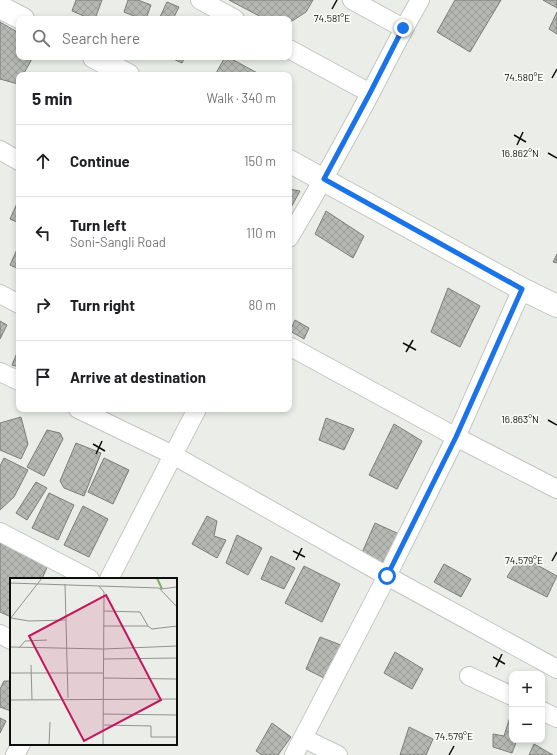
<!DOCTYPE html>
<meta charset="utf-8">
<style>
body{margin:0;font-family:Barlow,sans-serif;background:#f2f2f2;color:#202124}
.controls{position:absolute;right:12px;bottom:12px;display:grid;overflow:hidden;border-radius:8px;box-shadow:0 2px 6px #0003}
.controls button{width:36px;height:36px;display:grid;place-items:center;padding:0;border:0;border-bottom:1px solid #e0e0e0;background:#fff;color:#202124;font:20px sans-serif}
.stop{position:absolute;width:12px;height:12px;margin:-9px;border:3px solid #1a73e8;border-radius:50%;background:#fff}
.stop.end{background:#1a73e8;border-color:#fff;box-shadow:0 1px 4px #0008}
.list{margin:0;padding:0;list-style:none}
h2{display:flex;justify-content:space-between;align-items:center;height:52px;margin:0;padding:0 16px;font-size:17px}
h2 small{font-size:13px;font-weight:400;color:#757577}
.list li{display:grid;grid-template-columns:26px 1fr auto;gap:12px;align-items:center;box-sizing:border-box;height:72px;padding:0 16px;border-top:1px solid #e0e0e0}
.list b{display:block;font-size:15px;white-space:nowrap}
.list p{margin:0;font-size:13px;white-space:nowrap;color:#757577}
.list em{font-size:13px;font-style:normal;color:#757577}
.icon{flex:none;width:22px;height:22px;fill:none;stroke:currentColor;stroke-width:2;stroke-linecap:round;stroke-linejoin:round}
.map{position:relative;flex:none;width:557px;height:755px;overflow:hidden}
.search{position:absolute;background:#fff;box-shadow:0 2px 6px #0003;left:16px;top:16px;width:276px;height:44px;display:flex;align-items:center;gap:10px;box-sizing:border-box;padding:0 14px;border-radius:8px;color:#757577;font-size:15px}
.panel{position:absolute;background:#fff;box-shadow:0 2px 6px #0003;left:16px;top:72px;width:276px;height:340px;border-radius:8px}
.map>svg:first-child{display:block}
.building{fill:url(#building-cross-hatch);stroke:#7c7e7a}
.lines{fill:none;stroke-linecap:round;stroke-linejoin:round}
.minor-casing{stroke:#c3c5c1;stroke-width:20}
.major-casing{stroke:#c3c5c1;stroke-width:24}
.minor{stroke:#fff;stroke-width:18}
.major{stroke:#fff;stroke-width:22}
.route{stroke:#1a73e8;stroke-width:5}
.ticks{fill:none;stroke:#0c0d0c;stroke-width:1.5}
.inset-river{fill:none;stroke:#84ac59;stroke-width:2}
.inset-road{fill:none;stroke:#929391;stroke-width:1}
.view{fill:#c2185b;fill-opacity:0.15;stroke:#c2185b;stroke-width:2}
.inset-edge{fill:none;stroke:#0c0d0c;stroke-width:2}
.ticks-label{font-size:10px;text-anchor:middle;fill:#0c0d0c;stroke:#f8fbf6;stroke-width:3.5;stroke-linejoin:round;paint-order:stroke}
</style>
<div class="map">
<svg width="557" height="755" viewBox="0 0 557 755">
<defs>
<pattern id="building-cross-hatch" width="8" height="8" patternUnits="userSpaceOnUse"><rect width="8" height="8" fill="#b5b7b3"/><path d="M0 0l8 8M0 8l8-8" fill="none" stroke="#9a9c99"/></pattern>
</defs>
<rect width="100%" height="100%" fill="#ebede9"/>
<path class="building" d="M76 0H102L95 19H91L72 11Z
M128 0H138L151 5 146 19H141L124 12Z
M229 0H313L306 12 289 23V19H265Z
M455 0H501L470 52 437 32Z
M543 0H557V8Z
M167 2 179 7 173 19H159Z
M557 12V34L549 29Z
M0 22 19 33V57H33L23 75H19L18 84 0 79Z
M169 57H185L182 63Z
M225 57H228L261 75H215Z
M289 189 300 191 289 211Z
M19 199V223L10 219Z
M326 211 364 236 353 258 315 234Z
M19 245V269L10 265Z
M557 254V263L553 262Z
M448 288 480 306 460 347 431 332Z
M295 320 309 328 304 339 290 331Z
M0 321 7 325 0 339Z
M19 348V367L12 365Z
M21 417 28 444 21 459 0 450V423Z
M326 418 354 429 344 450 319 440Z
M394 424 422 441 397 489 369 475Z
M47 430 60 433 63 439 44 476 27 467Z
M76 443 101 453 84 496 64 488 60 481Z
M4 458 28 470 14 497 0 510V466Z
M104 458 129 470 113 504 88 492Z
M36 482 47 488 27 520 16 513Z
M49 493 74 505 58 540 32 528Z
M83 506 108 519 89 557 64 545Z
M207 516 217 521 214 536 226 540 217 558 192 544Z
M375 523 399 534 385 565 361 555Z
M237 535 262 548 248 575 226 563Z
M0 542 17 545 22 554 48 565 42 579H11V617L0 612Z
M271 556 295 568 284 589 261 579Z
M528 560 557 576 547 597 507 577 517 561 526 565Z
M444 564 471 579 461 597 434 582Z
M304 566 340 584 322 622 285 603Z
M320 637 346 647 332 682 306 669Z
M395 652 423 669 412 689 384 673Z
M4 681H11V711L0 707V689Z
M511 714 512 740H517L512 753 493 747V734L504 736Z
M0 718 6 721 0 733Z
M272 723 291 737 278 755H262L256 751Z
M409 727 433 739 426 755H400Z
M534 744 553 755H529Z"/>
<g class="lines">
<g class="minor-casing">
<path id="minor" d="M200 0 235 19
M352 0 403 28
M289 49 370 93
M0 150 19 161
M289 238C317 191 344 143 370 94 386 63 402 31 420 0
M0 294 19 304
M289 346 456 437 557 489
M0 372 19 381
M78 409 173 455 387 576 557 669
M0 532 90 579
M109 579 197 409
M0 634 11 640
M469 676 512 696
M542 711 557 718
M303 738 338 755
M15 755 21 744
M294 755 387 576 456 437 522 289"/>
</g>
<g class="major-casing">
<path id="major" d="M0 7 23 19
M94 57 128 75
M289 161 522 289 557 306"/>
</g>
<use href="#minor" class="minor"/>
<use href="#major" class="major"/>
</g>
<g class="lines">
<path class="route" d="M387 576 456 437 522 289 324 179 370 93 403 28"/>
</g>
<path class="ticks" d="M332 9 337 0M552 78 557 69M514 135 526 142M517 145 523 132M548 153 557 158M403 343 416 350M406 352 413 340M548 420 557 425M93 444 105 451M96 454 102 441M293 551 305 557M296 560 302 548M552 561 557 552M493 657 505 664M496 667 502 654M449 755 454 746"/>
<g transform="translate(10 578)">
<rect width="167" height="167" fill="#ebede9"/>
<path class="inset-river" d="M147 0 152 11"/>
<path class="inset-road" d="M0 5 149 10 167 29M55 6 58 120M89 8 94 14 93 167M150 11 167 9M94 33 130 34 138 48M1 40 19 43 55 42M0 41 32 0M94 48H138L142 51 167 48M0 69 94 71 167 68M9 70 15 63 37 62M94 81 167 80M21 87 22 122M0 95H94M94 100 167 101M0 122 167 121M93 136 167 137M94 147 141 148V159H167M39 167 40 144"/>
<path class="view" d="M96 17 151 122 74 163 19 58Z"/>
<rect width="167" height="167" class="inset-edge"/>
</g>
<g class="ticks-label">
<text x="332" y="22">74.581°E</text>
<text x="524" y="81">74.580°E</text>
<text x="520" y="157">16.862°N</text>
<text x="520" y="423">16.863°N</text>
<text x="524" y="564">74.579°E</text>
<text x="454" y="740">74.579°E</text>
</g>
</svg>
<div class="controls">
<button>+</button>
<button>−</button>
</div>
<div class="stop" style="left:387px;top:576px"></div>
<div class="stop end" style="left:403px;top:28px"></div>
<div class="search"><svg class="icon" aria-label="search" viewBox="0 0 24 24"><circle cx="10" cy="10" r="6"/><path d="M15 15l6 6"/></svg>Search here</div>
<section class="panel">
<h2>5 min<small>Walk · 340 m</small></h2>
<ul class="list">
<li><svg class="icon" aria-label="ahead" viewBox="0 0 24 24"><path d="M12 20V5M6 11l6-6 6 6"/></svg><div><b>Continue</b></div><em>150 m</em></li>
<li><svg class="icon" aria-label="left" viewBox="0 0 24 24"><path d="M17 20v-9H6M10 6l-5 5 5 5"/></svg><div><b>Turn left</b><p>Soni-Sangli Road</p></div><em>110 m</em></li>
<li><svg class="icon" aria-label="right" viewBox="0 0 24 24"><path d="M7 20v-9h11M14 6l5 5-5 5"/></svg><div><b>Turn right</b></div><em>80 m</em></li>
<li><svg class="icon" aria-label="arrive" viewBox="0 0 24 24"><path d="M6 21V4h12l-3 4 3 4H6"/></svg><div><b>Arrive at destination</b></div></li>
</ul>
</section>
</div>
